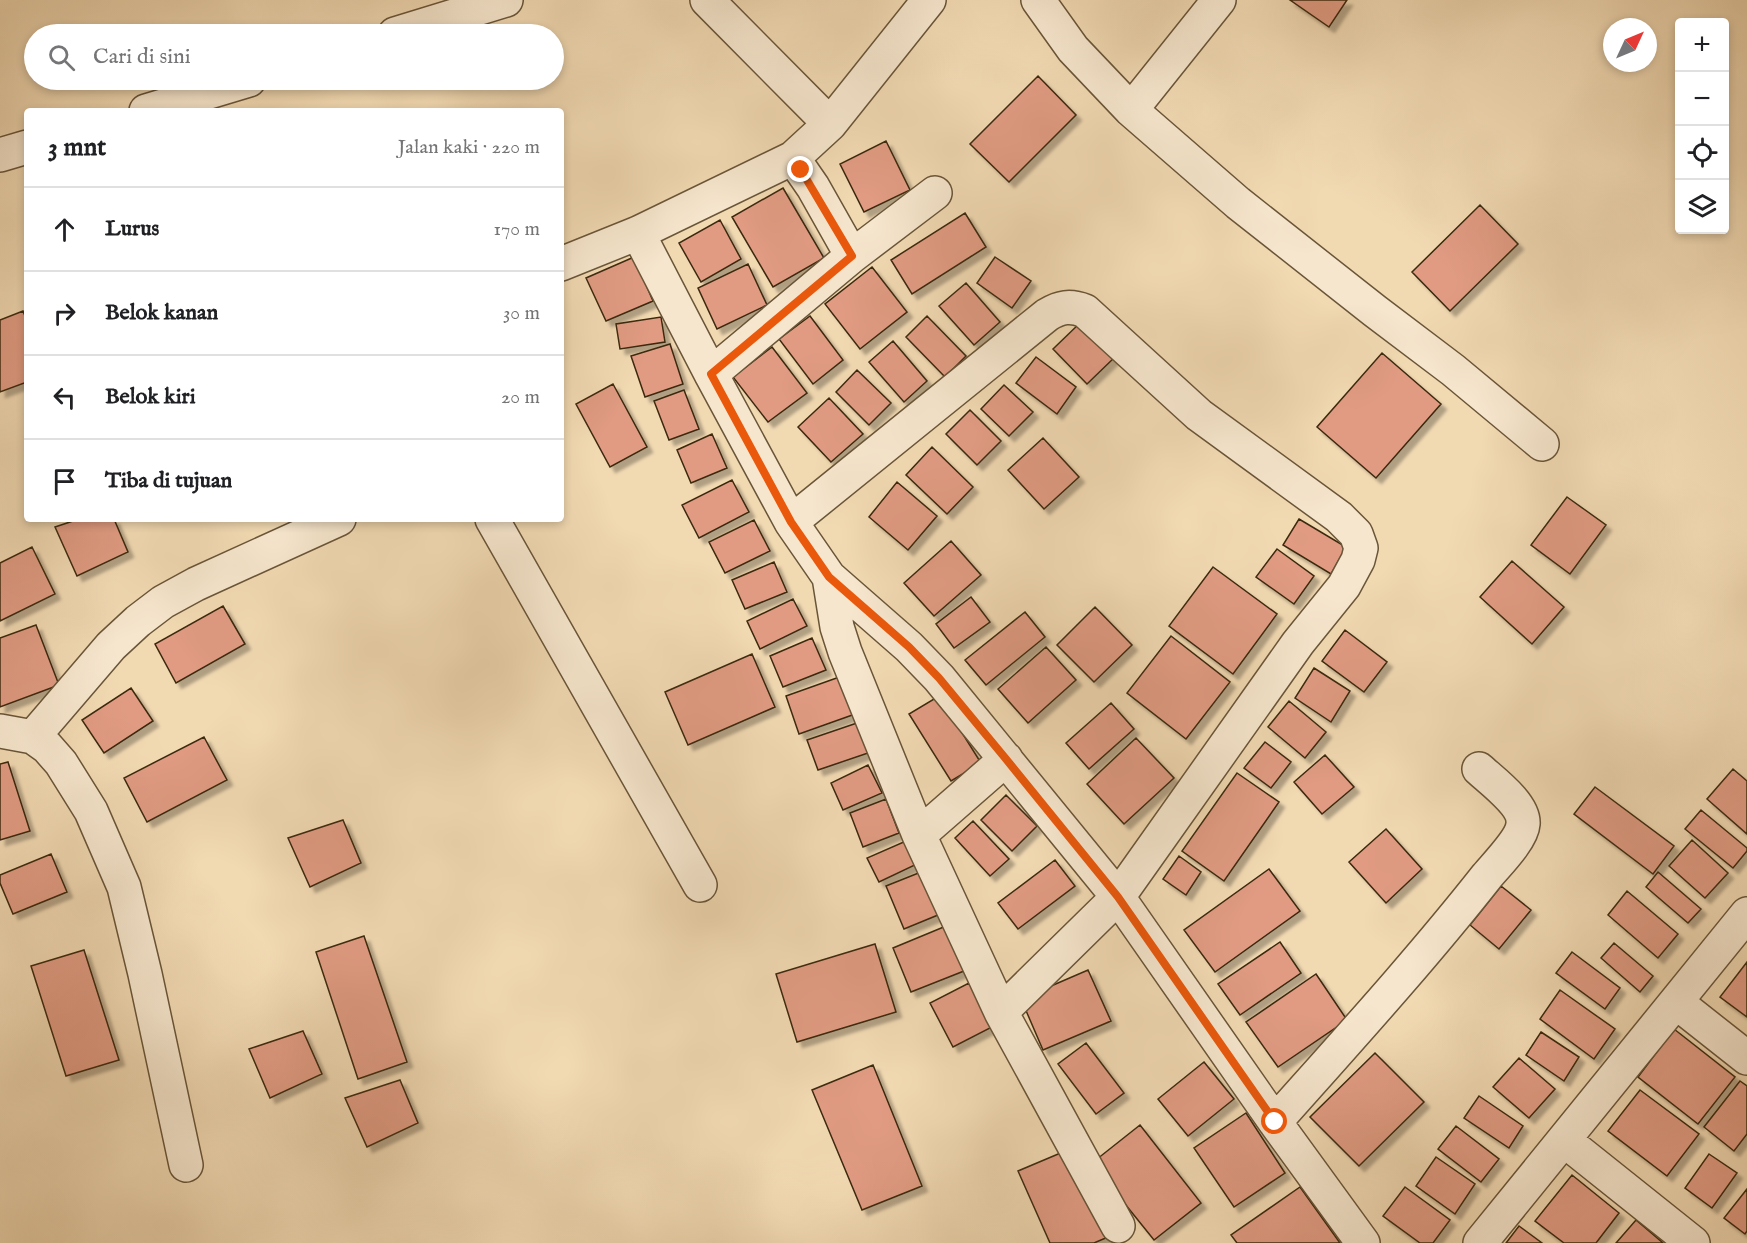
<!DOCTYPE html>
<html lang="id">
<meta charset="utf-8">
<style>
body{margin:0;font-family:"IM FELL English",serif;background:#f6f6f6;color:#202124}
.controls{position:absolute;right:18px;top:18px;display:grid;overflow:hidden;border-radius:6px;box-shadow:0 3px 9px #0003}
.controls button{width:54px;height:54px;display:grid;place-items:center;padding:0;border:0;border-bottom:2px solid #e0e0e0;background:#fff;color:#202124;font:30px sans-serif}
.compass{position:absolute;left:1603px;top:18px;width:54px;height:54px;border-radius:50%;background:#fff;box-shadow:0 3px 9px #0003;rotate:46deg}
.stop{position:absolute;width:18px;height:18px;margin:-14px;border:4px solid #ea580c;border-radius:50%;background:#fff}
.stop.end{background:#ea580c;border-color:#fff;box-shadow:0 2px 6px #0008}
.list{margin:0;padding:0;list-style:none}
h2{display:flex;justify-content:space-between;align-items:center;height:78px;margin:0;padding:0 24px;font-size:26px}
h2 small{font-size:20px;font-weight:400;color:#757577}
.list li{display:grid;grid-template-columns:39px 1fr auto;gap:18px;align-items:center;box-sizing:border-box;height:84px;padding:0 24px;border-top:2px solid #e0e0e0}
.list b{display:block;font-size:22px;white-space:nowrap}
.list em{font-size:20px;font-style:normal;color:#757577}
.icon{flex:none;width:33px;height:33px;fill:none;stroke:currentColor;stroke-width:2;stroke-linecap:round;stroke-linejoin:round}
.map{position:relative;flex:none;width:1747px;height:1243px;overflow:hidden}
.search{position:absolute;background:#fff;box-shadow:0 3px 9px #0003;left:24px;top:24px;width:540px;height:66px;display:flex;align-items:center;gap:15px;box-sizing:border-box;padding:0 21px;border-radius:33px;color:#757577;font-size:22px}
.panel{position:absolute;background:#fff;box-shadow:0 3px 9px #0003;left:24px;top:108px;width:540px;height:414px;border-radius:6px}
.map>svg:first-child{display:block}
.building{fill:#e09b82;stroke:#3c290f;stroke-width:1.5;filter:url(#shadow)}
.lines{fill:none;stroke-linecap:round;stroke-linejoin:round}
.minor-casing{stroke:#695538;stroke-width:36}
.minor{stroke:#f6e6cd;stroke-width:33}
.route{stroke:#ea580c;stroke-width:8}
</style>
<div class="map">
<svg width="1747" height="1243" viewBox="0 0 1747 1243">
<defs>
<filter id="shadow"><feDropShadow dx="5.5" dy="5.5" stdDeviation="1.5" flood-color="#0004"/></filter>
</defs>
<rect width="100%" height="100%" fill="#f1d9b2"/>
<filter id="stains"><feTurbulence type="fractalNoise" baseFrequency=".00333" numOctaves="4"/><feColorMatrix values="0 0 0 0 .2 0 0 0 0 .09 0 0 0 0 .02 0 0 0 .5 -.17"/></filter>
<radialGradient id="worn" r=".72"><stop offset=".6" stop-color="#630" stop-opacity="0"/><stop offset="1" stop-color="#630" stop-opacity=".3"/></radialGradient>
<path class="building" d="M1290 0H1347L1329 27Z
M1038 76 1076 115 1009 182 970 144Z
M886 141 910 190 864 212 840 164Z
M783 188 824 258 773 287 732 217Z
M1480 205 1518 244 1450 311 1412 272Z
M965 213 986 247 912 294 891 260Z
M720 220 741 259 701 282 679 243Z
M634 257 653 301 606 321 586 278Z
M995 257 1031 281 1012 308 977 283Z
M748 264 767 305 717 329 698 288Z
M872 267 907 312 860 349 825 304Z
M966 283 1000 322 974 345 939 306Z
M23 311 27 321V382L0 392V320Z
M810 316 843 360 813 384 779 339Z
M927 316 966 356 945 377 906 337Z
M661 317 665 342 620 349 616 324Z
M1082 321 1116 356 1087 384 1053 349Z
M893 341 927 381 904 402 869 362Z
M670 344 683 384 645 397 631 356Z
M772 347 807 393 768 422 733 377Z
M1382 353 1441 404 1376 478 1317 427Z
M1036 357 1076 387 1057 414 1016 383Z
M857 370 891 403 869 425 836 392Z
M613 384 647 447 610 467 576 404Z
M1004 385 1033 412 1009 436 981 409Z
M684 390 699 429 669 440 654 401Z
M829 398 863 434 831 462 798 427Z
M970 410 1001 441 977 465 946 434Z
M712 434 727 468 691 483 677 450Z
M1043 438 1079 477 1044 509 1008 470Z
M932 447 973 487 947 514 906 475Z
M732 480 749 512 699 538 682 505Z
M897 482 937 516 908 550 869 517Z
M1567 497 1606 525 1570 574 1531 545Z
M79 519H114L128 552 77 576 55 527Z
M1299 519 1346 547 1331 574 1283 545Z
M754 520 770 551 725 573 709 542Z
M951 541 981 575 934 616 904 583Z
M32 547 55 594 0 621V563Z
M1277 549 1314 576 1294 604 1256 577Z
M1512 561 1564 607 1532 644 1480 597Z
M774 562 787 592 745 609 732 580Z
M1213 567 1277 614 1233 674 1169 626Z
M971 597 990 622 954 648 936 624Z
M793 599 807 626 760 649 747 621Z
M223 606 245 644 176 683 155 644Z
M1095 607 1132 645 1094 682 1057 645Z
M1025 612 1045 637 986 685 965 660Z
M36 625 59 685 0 707V638Z
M1345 630 1387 662 1364 692 1322 661Z
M1171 636 1230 682 1186 739 1127 693Z
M812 638 826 670 783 687 770 656Z
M1046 647 1076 680 1028 723 998 689Z
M752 654 775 707 688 745 665 692Z
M1314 668 1350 691 1331 722 1295 698Z
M845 675 858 713 799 734 786 696Z
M131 688 153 721 104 753 82 720Z
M939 696 981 763 951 781 909 714Z
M1289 701 1326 732 1305 758 1268 727Z
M1111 703 1134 729 1089 769 1066 743Z
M857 723 868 753 818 770 807 740Z
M204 737 227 780 147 822 124 778Z
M1136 738 1174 778 1124 824 1087 784Z
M1265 742 1291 762 1271 788 1244 768Z
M1325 755 1354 787 1322 814 1294 782Z
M8 762 30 831 0 840V764Z
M868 765 882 793 843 810 831 783Z
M1733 769 1747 781V834L1707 799Z
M1237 773 1279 802 1224 881 1182 851Z
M1595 787 1674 846 1653 874 1574 814Z
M1006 795 1037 826 1012 851 981 820Z
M886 799 899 833 863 847 850 813Z
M1701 810 1747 848V851L1733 868 1685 829Z
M343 820 361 863 310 887 288 838Z
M973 821 1009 859 990 876 955 838Z
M1386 829 1422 869 1386 903 1349 862Z
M1692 840 1728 873 1705 898 1669 866Z
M906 841 917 864 879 882 867 858Z
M51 854 67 892 13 914 0 883V875Z
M1179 856 1201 872 1186 895 1163 879Z
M1055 860 1075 886 1018 929 998 903Z
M1269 869 1300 911 1215 972 1184 930Z
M921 872 938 915 904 929 886 886Z
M1658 872 1701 909 1688 923 1646 887Z
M1501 886 1531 910 1499 949 1470 925Z
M1627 891 1678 934 1658 958 1608 915Z
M946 926 964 971 911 992 893 948Z
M364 936 407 1062 358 1079 316 952Z
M1280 942 1301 973 1240 1015 1218 984Z
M1614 943 1653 976 1640 992 1601 958Z
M875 944 896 1012 797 1042 776 974Z
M84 950 119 1060 66 1076 31 966Z
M1572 952 1620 988 1605 1009 1556 973Z
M1747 962V1017L1720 997Z
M1088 970 1111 1021 1043 1050 1021 999Z
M1316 974 1347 1020 1278 1067 1246 1022Z
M969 983 992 1027 953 1047 930 1003Z
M1560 990 1615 1029 1594 1059 1540 1019Z
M1674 1029 1735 1077 1698 1124 1638 1077Z
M303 1031 322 1074 270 1098 249 1049Z
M1541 1032 1579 1057 1564 1081 1526 1055Z
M1086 1043 1124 1093 1096 1114 1058 1064Z
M1375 1053 1424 1102 1359 1166 1310 1117Z
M1519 1058 1555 1089 1529 1118 1493 1087Z
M1204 1062 1234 1099 1188 1136 1158 1099Z
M873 1065 922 1186 862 1210 812 1090Z
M400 1080 418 1123 367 1147 345 1098Z
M1740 1081 1747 1086V1134L1734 1151 1704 1127Z
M1640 1090 1699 1134 1667 1176 1608 1131Z
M1479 1096 1523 1126 1509 1148 1464 1118Z
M1246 1113 1285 1173 1234 1207 1194 1148Z
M1140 1125 1201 1203 1154 1240 1092 1163Z
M1456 1126 1499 1159 1481 1182 1438 1149Z
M1070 1149 1108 1237 1094 1243H1050L1018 1171Z
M1709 1154 1737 1173 1712 1208 1685 1188Z
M1436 1157 1475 1184 1455 1214 1416 1186Z
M1572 1175 1619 1213 1596 1243H1564L1535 1221Z
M1300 1187 1340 1243H1237L1231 1235Z
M1405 1187 1450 1220 1433 1243H1420L1383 1216Z
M1747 1189V1231L1745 1234 1724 1218Z
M1636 1220 1663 1243H1616Z
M1519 1226 1542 1243H1506Z"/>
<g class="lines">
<g class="minor-casing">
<path id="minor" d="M707 0 830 124
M1038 0 1073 49 1131 110 1238 203 1375 311 1453 370 1542 444
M395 34 506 0
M1131 110 1219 0
M146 111 249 80
M0 155 27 147
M793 158 813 187 852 256
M638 233 711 374 791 522 829 577 909 647 939 678 1118 897 1275 1122 1363 1243
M561 264 638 233 793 158 830 124 929 0
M711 374 852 256 935 193
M492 519 700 885
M791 522 1047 315C1060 307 1070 305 1085 311L1199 415 1339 517 1356 534 1361 548 1358 560 1344 586 1298 643 1118 897 1001 1012
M829 577 837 627 845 652 919 835 1001 1012 1118 1226
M0 731 33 737 47 747 61 763 91 811 124 887 145 974 186 1165
M33 737 111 646 138 621 163 602 196 584 339 519
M919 835 1006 759
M1676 1002 1747 1058
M1275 1122C1347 1041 1420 961 1487 876 1497 864 1522 839 1523 824 1525 805 1492 781 1479 769
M1564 1140 1693 1243
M1480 1243 1747 914"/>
</g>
<use href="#minor" class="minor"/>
</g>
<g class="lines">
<path class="route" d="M801 170 852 256 711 374 791 522 829 577 909 647 939 678 1006 759 1118 897 1275 1122"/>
</g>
<rect width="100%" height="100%" filter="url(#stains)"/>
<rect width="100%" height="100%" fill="url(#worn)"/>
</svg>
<div class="controls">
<button>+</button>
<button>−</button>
<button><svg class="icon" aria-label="locate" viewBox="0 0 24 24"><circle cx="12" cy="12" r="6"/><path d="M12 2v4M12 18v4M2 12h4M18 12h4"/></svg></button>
<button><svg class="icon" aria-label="layers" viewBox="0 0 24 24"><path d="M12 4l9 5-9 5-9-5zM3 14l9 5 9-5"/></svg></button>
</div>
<svg class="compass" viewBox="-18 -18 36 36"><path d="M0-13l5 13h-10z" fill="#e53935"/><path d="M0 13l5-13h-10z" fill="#757577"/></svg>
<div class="stop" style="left:1275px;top:1122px"></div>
<div class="stop end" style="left:801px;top:170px"></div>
<div class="search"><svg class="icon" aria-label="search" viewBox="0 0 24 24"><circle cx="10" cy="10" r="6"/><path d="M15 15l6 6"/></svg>Cari di sini</div>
<section class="panel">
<h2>3 mnt<small>Jalan kaki · 220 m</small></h2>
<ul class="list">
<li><svg class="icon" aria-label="ahead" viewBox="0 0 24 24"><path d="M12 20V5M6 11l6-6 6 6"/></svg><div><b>Lurus</b></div><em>170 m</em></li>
<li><svg class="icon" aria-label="right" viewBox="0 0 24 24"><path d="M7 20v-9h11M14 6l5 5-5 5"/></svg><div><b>Belok kanan</b></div><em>30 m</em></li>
<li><svg class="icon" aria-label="left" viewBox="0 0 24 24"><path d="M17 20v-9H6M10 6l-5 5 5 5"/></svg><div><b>Belok kiri</b></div><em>20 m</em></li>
<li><svg class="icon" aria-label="arrive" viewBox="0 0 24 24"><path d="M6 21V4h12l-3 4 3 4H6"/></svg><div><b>Tiba di tujuan</b></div></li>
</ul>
</section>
</div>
